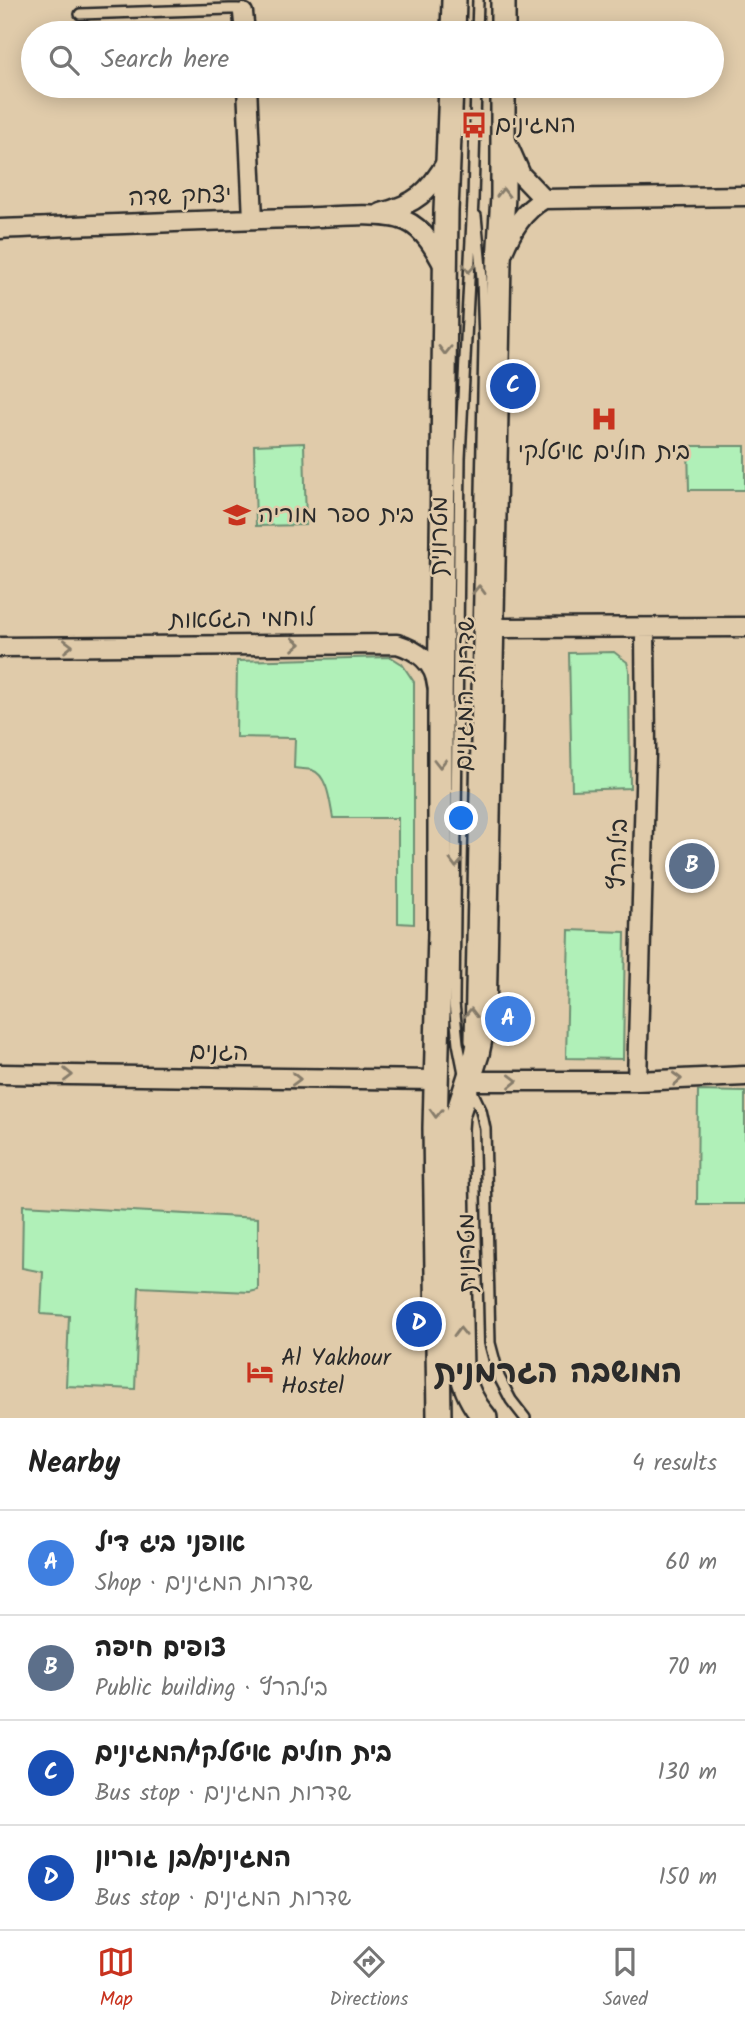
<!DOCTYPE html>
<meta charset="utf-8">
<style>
body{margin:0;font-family:Kalam,"Playpen Sans Hebrew",sans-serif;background:#f6f6f6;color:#222}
.you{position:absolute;left:462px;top:819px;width:24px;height:24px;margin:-18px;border:5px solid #fff;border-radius:50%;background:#1a73e8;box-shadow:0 0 0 10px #1a73e833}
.badge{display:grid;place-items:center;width:46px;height:46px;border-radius:50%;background:#c8321e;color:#fff;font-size:23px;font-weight:700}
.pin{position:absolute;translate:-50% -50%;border:4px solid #fff;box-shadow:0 2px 7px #0006}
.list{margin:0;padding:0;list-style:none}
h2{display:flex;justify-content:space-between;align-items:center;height:91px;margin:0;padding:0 28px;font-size:30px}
h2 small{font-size:23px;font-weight:400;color:#767676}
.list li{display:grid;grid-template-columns:46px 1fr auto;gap:21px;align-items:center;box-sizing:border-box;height:105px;padding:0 28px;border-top:2px solid #e0e0e0}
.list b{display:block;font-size:26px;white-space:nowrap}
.list p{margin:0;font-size:23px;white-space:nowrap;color:#767676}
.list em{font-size:23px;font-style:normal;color:#767676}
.icon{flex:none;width:38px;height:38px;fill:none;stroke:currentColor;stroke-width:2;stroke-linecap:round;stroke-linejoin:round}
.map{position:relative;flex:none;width:745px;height:1418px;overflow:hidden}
.search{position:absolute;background:#fff;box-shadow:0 4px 18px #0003;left:21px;right:21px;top:21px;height:77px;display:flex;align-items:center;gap:18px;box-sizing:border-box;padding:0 24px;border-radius:38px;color:#767676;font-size:26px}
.sheet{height:511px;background:#fff}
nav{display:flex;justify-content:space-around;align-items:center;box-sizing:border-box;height:98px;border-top:2px solid #e0e0e0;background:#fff;font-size:19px;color:#767676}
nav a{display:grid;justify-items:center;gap:4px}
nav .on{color:#c8321e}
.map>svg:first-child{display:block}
.green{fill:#b0f0b8;stroke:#6e8e72;stroke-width:2}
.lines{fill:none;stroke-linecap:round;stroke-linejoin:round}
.service-casing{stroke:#2b2b2b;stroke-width:14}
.minor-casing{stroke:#2b2b2b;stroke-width:23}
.tertiary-casing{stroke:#2b2b2b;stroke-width:28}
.service{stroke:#e0cbaa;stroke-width:9}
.minor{stroke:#e0cbaa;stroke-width:18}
.tertiary{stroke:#e0cbaa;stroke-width:23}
.oneway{stroke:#867b6a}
.labels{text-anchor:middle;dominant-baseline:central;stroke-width:5;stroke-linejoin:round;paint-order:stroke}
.poi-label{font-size:24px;fill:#2b2b2b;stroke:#e0cbaa;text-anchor:start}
.street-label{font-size:24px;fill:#2b2b2b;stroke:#e0cbaa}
.district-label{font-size:32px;font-weight:bold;fill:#2b2b2b;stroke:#e0cbaa}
</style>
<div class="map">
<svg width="745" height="1418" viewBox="0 0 745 1418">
<rect width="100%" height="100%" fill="#e0cbaa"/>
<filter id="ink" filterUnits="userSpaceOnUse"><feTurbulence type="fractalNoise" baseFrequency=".0143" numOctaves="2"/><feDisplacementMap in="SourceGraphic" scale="14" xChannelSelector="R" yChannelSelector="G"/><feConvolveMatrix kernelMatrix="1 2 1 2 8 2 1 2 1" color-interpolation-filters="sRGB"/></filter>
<g filter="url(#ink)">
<path class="green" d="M304 443 306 525 256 526 254 445Z
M688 446H745V490H689Z
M614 652 627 662 629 670 630 788 572 790 569 653Z
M391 657 402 664 414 682V924L398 923V818H333C330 804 328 775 312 770 307 769 300 769 294 768L295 738 236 737 237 661Z
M569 930 625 932 623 1059 566 1058Z
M698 1091 745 1092V1204H697Z
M23 1205 258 1218V1290L250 1292 139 1287 135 1389 66 1386 69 1316 41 1314 43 1272 22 1268Z"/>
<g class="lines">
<g class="service-casing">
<path id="service" d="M80 14 230 9H238L243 13
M477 33 478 0
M470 1041 484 343 482 278 476 216
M464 1073 458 1043 454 1003 460 458 473 200 476 86
M471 1089 481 1110 485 1129 490 1343 499 1377 511 1400 525 1418"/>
</g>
<g class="minor-casing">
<path id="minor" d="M243 13 245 33
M247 86 253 219
M506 141 521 175 544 199
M381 213C416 204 429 192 447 161
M0 229C100 225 200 220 300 218 328 217 381 211 406 221 425 229 437 253 446 270
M503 252C512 230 523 211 544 199L745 196
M493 628 745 627
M0 647 397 644C417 650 435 663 437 685
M0 1074 436 1080
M467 1081H637L745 1076
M637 1081 646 753 645 628"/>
</g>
<g class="tertiary-casing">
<path id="tertiary" d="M453 33 454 0
M503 33V0
M439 1418 435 1128 440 932V710L446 211 451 86
M485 1418C472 1403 466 1389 461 1370L456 1129 457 1116 477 1054 484 1019 499 261 503 196V86"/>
</g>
<use href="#service" class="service"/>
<use href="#minor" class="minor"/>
<use href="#tertiary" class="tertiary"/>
</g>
<defs><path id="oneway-chevron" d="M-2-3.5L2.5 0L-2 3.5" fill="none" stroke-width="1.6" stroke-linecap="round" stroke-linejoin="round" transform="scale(1.75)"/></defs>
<g class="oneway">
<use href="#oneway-chevron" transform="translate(503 193) rotate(-90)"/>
<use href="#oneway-chevron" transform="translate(469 268) rotate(93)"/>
<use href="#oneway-chevron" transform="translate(445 350) rotate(91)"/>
<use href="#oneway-chevron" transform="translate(479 590) rotate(-89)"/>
<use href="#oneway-chevron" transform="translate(296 644) rotate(-1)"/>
<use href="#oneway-chevron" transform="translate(68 646) rotate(-1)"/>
<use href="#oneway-chevron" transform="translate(440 763) rotate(90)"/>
<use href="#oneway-chevron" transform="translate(456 863) rotate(91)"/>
<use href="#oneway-chevron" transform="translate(471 1013) rotate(-89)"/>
<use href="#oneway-chevron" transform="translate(68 1075) rotate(1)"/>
<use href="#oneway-chevron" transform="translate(296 1079) rotate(1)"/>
<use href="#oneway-chevron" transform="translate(677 1079) rotate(-2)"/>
<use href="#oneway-chevron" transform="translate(513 1081) rotate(-1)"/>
<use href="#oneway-chevron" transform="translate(436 1113) rotate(92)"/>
<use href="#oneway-chevron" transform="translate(460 1332) rotate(-91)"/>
</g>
</g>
<defs>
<g id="bus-bare" transform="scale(2.1)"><path d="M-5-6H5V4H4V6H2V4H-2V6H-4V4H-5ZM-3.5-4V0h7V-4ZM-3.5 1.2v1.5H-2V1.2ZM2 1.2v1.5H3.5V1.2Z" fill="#c8321e" stroke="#e0cbaa" stroke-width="2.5" paint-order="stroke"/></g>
<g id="hospital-bare" transform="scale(2.1)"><path d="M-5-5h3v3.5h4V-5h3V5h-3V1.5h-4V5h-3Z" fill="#c8321e" stroke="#e0cbaa" stroke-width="2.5" paint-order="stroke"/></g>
<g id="school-bare" transform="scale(2.1)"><path d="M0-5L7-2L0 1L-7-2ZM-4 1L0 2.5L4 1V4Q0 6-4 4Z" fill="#c8321e" stroke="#e0cbaa" stroke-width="2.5" paint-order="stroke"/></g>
<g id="hotel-bare" transform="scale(2.1)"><path d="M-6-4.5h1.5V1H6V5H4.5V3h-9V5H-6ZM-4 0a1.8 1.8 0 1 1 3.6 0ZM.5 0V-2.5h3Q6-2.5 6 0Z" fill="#c8321e" stroke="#e0cbaa" stroke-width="2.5" paint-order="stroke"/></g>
</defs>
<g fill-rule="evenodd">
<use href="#bus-bare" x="474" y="125"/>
<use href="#hospital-bare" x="604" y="419"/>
<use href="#school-bare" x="237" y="515"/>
<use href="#hotel-bare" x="260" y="1372"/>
</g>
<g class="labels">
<g class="poi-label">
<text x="495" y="125">המגינים</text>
<text x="604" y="452" text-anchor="middle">בית חולים איטלקי</text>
<text x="258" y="515">בית ספר מוריה</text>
<text x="281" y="1358">Al Yakhour<tspan x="281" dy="28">Hostel</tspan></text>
</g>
<g class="street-label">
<text transform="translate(180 197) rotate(-2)">יצחק שדה</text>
<text transform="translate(440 536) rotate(-89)">מטרונית</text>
<text transform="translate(242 620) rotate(-1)">לוחמי הגטאות</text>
<text transform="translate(466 694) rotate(-89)">שדרות המגינים</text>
<text transform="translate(619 854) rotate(-88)">בילהרץ</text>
<text transform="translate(219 1053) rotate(1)">הגנים</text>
<text transform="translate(468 1253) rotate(-91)">מטרונית</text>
</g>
<g class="district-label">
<text x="558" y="1373">המושבה הגרמנית</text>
</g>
</g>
</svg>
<div class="you"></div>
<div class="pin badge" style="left:508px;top:1019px;background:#3f7fe0">A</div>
<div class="pin badge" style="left:692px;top:866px;background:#5c6f8a">B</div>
<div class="pin badge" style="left:513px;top:386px;background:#1a4fb4">C</div>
<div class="pin badge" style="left:419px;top:1324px;background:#1a4fb4">D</div>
<div class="search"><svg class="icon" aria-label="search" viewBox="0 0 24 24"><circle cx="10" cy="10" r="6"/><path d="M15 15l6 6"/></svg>Search here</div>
</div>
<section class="sheet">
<h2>Nearby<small>4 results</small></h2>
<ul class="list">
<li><span class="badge" style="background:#3f7fe0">A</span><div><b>אופני ביג דיל</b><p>Shop · שדרות המגינים</p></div><em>60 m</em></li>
<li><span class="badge" style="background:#5c6f8a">B</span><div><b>צופים חיפה</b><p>Public building · בילהרץ</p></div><em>70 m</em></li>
<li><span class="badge" style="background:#1a4fb4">C</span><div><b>בית חולים איטלקי/המגינים</b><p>Bus stop · שדרות המגינים</p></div><em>130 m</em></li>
<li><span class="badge" style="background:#1a4fb4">D</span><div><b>המגינים/בן גוריון</b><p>Bus stop · שדרות המגינים</p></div><em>150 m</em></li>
</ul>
</section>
<nav>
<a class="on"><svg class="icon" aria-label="map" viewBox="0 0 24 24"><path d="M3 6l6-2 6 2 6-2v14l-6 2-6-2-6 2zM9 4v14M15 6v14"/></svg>Map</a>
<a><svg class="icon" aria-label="directions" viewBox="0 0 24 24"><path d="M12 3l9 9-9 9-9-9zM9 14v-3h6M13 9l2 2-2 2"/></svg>Directions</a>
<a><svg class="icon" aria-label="saved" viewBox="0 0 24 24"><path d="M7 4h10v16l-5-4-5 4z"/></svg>Saved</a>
</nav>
